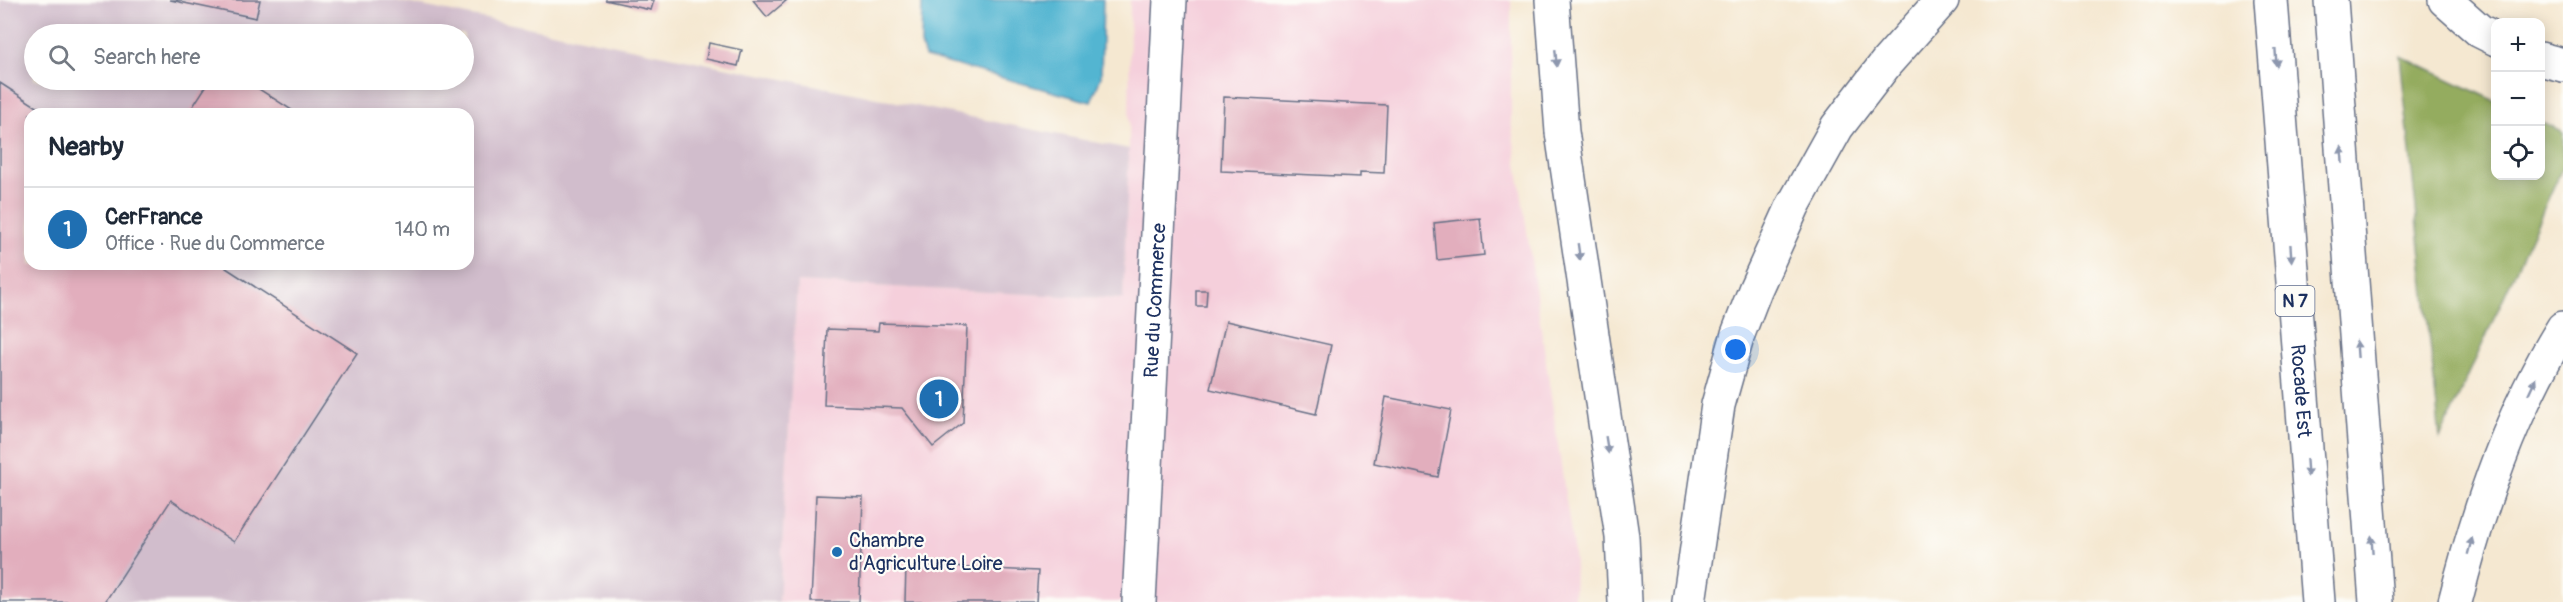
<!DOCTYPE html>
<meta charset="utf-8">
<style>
body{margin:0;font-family:Pangolin,sans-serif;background:#f6f6f7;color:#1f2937}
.controls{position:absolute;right:18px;top:18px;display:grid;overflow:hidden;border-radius:12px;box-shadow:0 3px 15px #0003}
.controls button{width:54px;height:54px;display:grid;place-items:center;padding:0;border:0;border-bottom:2px solid #e0e1e3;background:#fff;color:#1f2937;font:30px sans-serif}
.you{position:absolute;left:1736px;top:350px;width:21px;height:21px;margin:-15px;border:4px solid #fff;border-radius:50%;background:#1a73e8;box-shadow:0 0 0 9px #1a73e833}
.badge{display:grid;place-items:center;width:39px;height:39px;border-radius:50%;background:#1f6fb2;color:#fff;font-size:20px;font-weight:700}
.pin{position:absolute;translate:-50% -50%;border:3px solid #fff;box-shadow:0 2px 6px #0006}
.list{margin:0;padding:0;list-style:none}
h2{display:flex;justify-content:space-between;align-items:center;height:78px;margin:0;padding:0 24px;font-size:26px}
h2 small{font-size:20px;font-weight:400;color:#747a83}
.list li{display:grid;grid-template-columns:39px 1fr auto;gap:18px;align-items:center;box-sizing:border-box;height:84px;padding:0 24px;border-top:2px solid #e0e1e3}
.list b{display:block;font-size:22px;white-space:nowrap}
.list p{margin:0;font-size:20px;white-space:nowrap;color:#747a83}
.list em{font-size:20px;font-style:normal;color:#747a83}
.icon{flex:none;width:33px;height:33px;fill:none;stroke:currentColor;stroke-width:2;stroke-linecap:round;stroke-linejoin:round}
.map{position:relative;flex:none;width:2563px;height:602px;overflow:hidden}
.search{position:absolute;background:#fff;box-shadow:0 3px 15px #0003;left:24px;top:24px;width:450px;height:66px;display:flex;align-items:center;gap:15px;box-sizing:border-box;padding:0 21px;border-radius:33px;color:#747a83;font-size:22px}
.panel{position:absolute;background:#fff;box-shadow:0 3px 15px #0003;left:24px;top:108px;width:450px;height:162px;border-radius:18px}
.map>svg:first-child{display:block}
.built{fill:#f5cfdb}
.industrial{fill:#d1bdcc;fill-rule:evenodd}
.forest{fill:#94ac5e;stroke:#586e5e;stroke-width:1.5}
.water{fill:#53b5d1;stroke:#377298;stroke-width:1.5}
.building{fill:#e2aebd}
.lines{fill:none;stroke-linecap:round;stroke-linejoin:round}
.minor-casing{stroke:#677086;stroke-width:36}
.major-casing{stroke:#677086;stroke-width:36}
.highway-casing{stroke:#677086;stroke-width:36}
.minor{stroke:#fff;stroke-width:33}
.major{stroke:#fff;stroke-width:33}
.highway{stroke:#fff;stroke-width:33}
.oneway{fill:#8d97ae}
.poi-dot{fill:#1f6fb2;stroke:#fdfcf7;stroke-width:2}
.labels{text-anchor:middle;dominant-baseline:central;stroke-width:4.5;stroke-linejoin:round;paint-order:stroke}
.shield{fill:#fdfcf7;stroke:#5f6c8c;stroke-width:1.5}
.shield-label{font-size:18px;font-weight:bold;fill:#1b2f5e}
.street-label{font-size:20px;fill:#1b2f5e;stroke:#fdfcf7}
.poi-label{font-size:20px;fill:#1b2f5e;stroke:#fdfcf7;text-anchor:start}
</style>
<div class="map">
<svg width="2563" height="602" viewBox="0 0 2563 602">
<rect width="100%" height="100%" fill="#fdfcf7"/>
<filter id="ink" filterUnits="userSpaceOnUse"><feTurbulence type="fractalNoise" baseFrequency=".0167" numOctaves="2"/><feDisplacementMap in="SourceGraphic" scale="12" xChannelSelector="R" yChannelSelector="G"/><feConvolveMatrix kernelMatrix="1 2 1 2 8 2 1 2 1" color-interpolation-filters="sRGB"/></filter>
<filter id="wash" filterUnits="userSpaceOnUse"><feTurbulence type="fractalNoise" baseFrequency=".008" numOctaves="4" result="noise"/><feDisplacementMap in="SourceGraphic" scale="24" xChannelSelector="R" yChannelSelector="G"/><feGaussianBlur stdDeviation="1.35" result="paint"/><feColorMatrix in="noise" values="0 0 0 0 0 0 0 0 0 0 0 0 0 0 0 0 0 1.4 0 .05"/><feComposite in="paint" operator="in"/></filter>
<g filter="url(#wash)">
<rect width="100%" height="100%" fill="#f5e8d1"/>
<path class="built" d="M1130 0H1511V121L1575 561 1574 602H779L797 282 1123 299 1129 149Z"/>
<path class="industrial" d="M0 0H393L1129 149 1123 299 797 282 779 602H0ZM34 34H464V80H34ZM30 114H468V264H30Z"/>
<path class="forest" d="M2400 56 2495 101 2496 176H2540L2541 122 2563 133V166L2440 438Z"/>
<path class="water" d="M922 0H1103L1101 77 1091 102 925 57 921 45Z"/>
<g id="blocks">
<path class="building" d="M170 0H260L256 18Z
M605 0H654L651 10Z
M753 0H787L767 17Z
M709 43 742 50 738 66 706 59Z
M210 80H245L298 114H188Z
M0 83 48 114H30V264H229L226 268 357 353 234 542 171 500 105 602H0Z
M1224 97 1387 105 1384 173 1360 172V177L1221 171Z
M1480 218 1484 255 1437 260 1434 223Z
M1196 290H1207L1206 306H1196Z
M1226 321 1331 345 1316 414 1210 389Z
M879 323 967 326 963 423 933 447 902 408 824 405 827 329 878 331Z
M1386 397 1451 410 1438 477 1374 463Z
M816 495 863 497 859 602H811Z
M906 565 1038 571 1036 602H905Z"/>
</g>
</g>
<g filter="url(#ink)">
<use href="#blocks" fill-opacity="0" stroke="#677086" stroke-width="1.5"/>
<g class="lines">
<g class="minor-casing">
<g id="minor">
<path id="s1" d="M1139 602 1170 0"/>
</g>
</g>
<g class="major-casing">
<path id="major" d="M1689 602 1718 405 1738 334 1755 290 1793 206 1837 127 1887 62 1942 0"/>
</g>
<g class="highway-casing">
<g id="highway">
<path d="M1552 0 1562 132 1622 537 1625 602"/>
<path id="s2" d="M2271 0 2318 602"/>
<path d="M2331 0 2376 602"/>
<path d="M2445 0 2480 31 2496 39"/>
<path d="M2540 59 2563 65"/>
<path d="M2455 602C2479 507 2511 412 2563 328"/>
</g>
</g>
<use href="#minor" class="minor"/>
<use href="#major" class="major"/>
<use href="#highway" class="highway"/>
</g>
<defs><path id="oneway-solid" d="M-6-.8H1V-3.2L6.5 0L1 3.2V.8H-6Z" transform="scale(1.5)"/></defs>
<g class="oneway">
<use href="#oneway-solid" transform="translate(1556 58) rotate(85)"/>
<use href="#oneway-solid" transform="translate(2276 58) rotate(86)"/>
<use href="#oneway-solid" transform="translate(2342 155) rotate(-94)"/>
<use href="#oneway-solid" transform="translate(1579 252) rotate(82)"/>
<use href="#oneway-solid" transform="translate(2291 253) rotate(86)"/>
<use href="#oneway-solid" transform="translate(2357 349) rotate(-94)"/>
<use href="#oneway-solid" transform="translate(2532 386) rotate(-65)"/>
<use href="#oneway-solid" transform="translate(1607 445) rotate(81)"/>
<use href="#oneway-solid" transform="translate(2307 468) rotate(86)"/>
<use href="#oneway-solid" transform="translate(2372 544) rotate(-94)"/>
<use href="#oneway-solid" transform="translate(2470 546) rotate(-75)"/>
</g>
</g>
<circle class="poi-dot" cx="837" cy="552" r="6"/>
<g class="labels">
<rect class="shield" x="2275.5" y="286" width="39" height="30" rx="4.5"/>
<g class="shield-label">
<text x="2295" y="301">N 7</text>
</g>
<g class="street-label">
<text stroke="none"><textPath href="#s1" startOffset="302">Rue du Commerce</textPath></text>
<text stroke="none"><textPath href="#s2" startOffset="392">Rocade Est</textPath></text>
</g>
<g class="poi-label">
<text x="849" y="540">Chambre<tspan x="849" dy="23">d'Agriculture Loire</tspan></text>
</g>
</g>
</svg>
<div class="controls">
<button>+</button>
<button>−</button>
<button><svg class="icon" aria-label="locate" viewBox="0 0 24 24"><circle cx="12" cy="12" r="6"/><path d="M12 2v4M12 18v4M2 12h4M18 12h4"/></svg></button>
</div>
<div class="you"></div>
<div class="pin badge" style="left:939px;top:399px">1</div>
<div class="search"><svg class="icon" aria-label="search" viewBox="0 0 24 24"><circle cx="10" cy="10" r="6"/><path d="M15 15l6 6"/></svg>Search here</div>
<section class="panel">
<h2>Nearby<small></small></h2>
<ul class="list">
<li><span class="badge">1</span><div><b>CerFrance</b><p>Office · Rue du Commerce</p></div><em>140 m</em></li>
</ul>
</section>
</div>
